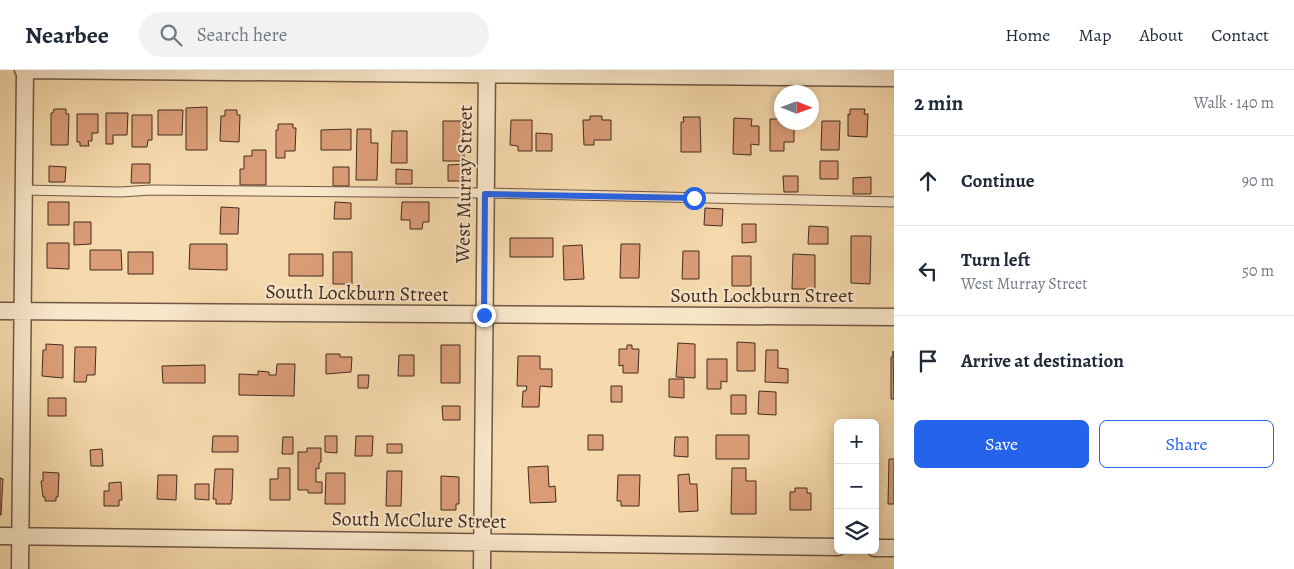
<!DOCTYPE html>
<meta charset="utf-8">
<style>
body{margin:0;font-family:Alegreya,serif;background:#f2f2f3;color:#1f2937}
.controls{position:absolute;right:15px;bottom:15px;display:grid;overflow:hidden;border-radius:8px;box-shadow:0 2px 8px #0003}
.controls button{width:45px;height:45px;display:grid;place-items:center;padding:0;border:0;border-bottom:1px solid #e0e1e3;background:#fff;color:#1f2937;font:25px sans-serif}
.compass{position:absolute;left:774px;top:15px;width:45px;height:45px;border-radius:50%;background:#fff;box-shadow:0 2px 8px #0003;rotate:91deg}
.stop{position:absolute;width:15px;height:15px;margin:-11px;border:4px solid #2563eb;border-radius:50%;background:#fff}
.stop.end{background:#2563eb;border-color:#fff;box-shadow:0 1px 5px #0008}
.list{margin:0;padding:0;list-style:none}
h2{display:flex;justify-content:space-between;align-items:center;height:65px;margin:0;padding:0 20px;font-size:21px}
h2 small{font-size:16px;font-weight:400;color:#747a83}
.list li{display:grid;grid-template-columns:32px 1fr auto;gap:15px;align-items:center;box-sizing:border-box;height:90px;padding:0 20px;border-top:1px solid #e0e1e3}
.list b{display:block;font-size:19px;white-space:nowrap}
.list p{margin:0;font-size:16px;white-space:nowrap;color:#747a83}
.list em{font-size:16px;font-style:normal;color:#747a83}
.actions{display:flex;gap:10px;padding:15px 20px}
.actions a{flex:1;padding:11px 0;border:1px solid #2563eb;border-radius:8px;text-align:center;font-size:18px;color:#2563eb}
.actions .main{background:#2563eb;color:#fff}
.icon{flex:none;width:28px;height:28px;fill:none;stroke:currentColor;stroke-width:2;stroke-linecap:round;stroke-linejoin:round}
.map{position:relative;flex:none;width:894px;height:499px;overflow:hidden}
header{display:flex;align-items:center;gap:30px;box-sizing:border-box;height:70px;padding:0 25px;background:#fff;border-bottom:1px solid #e0e1e3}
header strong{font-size:24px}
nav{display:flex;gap:28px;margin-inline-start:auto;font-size:18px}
.search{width:350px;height:45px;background:#f2f2f3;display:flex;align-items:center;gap:12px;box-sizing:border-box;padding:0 18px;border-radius:28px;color:#747a83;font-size:19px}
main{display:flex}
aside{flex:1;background:#fff}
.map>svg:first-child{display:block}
.building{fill:#da9c77;stroke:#442b21}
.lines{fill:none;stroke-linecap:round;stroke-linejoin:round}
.service-casing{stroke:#705744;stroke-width:11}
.minor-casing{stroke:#705744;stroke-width:19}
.service{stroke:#f9e7ca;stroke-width:9}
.minor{stroke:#f9e7ca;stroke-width:16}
.route{stroke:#2563eb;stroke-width:6}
.labels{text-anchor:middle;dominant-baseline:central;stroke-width:4;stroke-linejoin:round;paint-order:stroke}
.street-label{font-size:20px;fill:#442b21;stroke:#f9e7ca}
</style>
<header>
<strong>Nearbee</strong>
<div class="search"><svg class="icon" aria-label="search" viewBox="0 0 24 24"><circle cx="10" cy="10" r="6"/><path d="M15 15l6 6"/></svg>Search here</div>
<nav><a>Home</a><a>Map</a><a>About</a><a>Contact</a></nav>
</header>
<main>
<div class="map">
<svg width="894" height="499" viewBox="0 0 894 499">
<rect width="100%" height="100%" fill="#f6daad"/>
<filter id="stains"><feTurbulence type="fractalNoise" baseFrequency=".004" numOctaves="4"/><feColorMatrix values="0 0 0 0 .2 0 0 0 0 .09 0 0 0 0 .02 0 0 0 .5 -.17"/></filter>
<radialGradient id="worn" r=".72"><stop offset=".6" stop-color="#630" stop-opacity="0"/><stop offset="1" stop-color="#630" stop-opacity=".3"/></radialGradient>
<path class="building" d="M207 37V80H186V38Z
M54 39H66V44H69L68 75H51V43H53Z
M850 39H865L864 44H868L867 67 848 66V44L850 45Z
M158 40H183L182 65H158Z
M225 40H237V45H240L239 72 220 71 221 46H225Z
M106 43H128L127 65H113V74H106Z
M77 44H98V63H92V71H88L89 76H80V72H77Z
M132 45H152V70H148L147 77H132Z
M590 46H602V50H611V70H594V75H584L583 50H590Z
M683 47H700L701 82H681V52H684Z
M734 48 752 49 751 56H759V75L751 74V85L733 84Z
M770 49H782V52L794 53V72H784V81H770Z
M511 50H532V81H518V76L510 75Z
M443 51H464V91H443Z
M822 51H840L839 80H821Z
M278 54H293V58H296L295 81H285V88H276V60H278Z
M351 59V80H321V60Z
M357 59H371V73H378L377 110H356Z
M392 61H407V93H391Z
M536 63 552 64V81H536Z
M252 80H266V115H240V99H244V86H252Z
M820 91H838V109H820Z
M132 94H150V113H131Z
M466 94V111H448V95Z
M49 96 66 97 65 112H49Z
M333 97H349V116H333Z
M396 99 412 100V114H396Z
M783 106H798V122H784Z
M871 107V124H853V108Z
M48 132H69V155H48Z
M335 132 351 133V149H334Z
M402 132H429V152H423L422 159H410V150H401Z
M221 137 239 138 238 164H220Z
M705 138 723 139 722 156 704 155Z
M74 152H91V174L74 175Z
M742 154H756V172L742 173Z
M809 156 828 157V174H808Z
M851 166H871L870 214 851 213Z
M510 168H553V187H510Z
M47 173H69V199L47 198Z
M190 174H227V200L189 199Z
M621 174H640L639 208H620Z
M582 175 584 209 564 210 563 176Z
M90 180H121L122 200H90Z
M683 181H699V209H682Z
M128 182H153V204H128Z
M333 182H352V214H333Z
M289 184H323V206H289Z
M793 184 815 185V219H792Z
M732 186H751V216H732Z
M737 272 755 273V301H737Z
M678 273 695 274V308L676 307Z
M46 274 63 275V308L42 306 43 280H46Z
M441 275H460V313H441Z
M627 275H632V279H639L638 303H623V295L619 296V279H627Z
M75 277H96L95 305H87L86 312H74Z
M766 280H778V298L788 299V313L765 312Z
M893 281 894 329H891V287H893Z
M326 284H340V287H352L351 302 326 304Z
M399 285H414V306H398Z
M518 286H540V299H552V317L540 316 539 337H522L523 321H526L527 316H517Z
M707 289H727V312L721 311V319H707Z
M277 294H295L294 326 239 325V304L258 305V301L269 302V305H276Z
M205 295V313H163L162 296Z
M358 305H369L368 318H358Z
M669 309H684V328L669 327Z
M611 316H622V332H611Z
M759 321 776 322V345L758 344Z
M731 325H746V344H731Z
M48 328H66V346H48Z
M442 336H460V350H443Z
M588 365H603V380H588Z
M716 365H749V389H716Z
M213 366H238V382H212Z
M325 366H337V383L325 382Z
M356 366H373L372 386H355Z
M283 367H293V384H282Z
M675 367H688V387L674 386Z
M387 374H402V383H387Z
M307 378H321V392L319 393V399L316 398V412H322V423H308V420H298V382H307Z
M102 379 103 396H91L90 380Z
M889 389H894V434H888Z
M548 396 549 417 555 416 556 432 530 433 528 397Z
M278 398H290V430H270V409H278Z
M732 398H746V411H756V444H731Z
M215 399H233L232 430H231V434H216V429H213Z
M387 401H402L401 436H386Z
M43 402 59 403 58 427H56V431H45V427H43L41 411H43Z
M326 403H345V434H325Z
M689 404 690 414H697L698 441 679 442 678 405Z
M158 405H177L176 430 157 429Z
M618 405H640L639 436H621V431H617Z
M441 406 459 407V434H456V440H441Z
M0 408 3 409 1 445H0Z
M121 412 122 430H119V436H104V421H109V413Z
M195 414H209V430L195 429Z
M795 418H807V423H811V440H790V422H795Z"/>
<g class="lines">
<g class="service-casing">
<path id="service" d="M23 120 121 122 151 120 485 123 894 132"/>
</g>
<g class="minor-casing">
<path id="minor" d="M23 0 894 8
M0 241 894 247
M0 466 838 477
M875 478H894
M20 499 25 0
M482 499 487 0"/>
</g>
<use href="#service" class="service"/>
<use href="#minor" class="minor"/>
</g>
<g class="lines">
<path class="route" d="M484 245 485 124 694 128"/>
</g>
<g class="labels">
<g class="street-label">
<text transform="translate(464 114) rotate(-89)">West Murray Street</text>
<text transform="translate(357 223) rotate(1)">South Lockburn Street</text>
<text x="762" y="225">South Lockburn Street</text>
<text transform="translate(419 450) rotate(1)">South McClure Street</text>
</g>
</g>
<rect width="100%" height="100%" filter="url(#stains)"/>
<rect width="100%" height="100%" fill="url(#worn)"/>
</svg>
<div class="controls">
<button>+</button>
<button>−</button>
<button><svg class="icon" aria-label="layers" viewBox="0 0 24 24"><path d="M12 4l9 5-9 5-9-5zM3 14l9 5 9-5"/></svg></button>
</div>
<svg class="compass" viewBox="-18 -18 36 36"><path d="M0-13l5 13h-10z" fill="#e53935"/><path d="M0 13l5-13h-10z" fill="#747a83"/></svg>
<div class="stop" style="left:694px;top:128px"></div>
<div class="stop end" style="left:484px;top:245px"></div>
</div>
<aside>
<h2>2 min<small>Walk · 140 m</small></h2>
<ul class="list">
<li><svg class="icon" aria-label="ahead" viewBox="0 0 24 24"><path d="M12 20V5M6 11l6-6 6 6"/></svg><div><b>Continue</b></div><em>90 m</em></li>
<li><svg class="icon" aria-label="left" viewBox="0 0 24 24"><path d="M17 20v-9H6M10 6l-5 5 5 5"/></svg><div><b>Turn left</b><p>West Murray Street</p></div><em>50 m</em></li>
<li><svg class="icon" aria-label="arrive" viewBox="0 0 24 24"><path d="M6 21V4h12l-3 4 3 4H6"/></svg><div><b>Arrive at destination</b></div></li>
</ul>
<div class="actions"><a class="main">Save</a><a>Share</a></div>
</aside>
</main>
